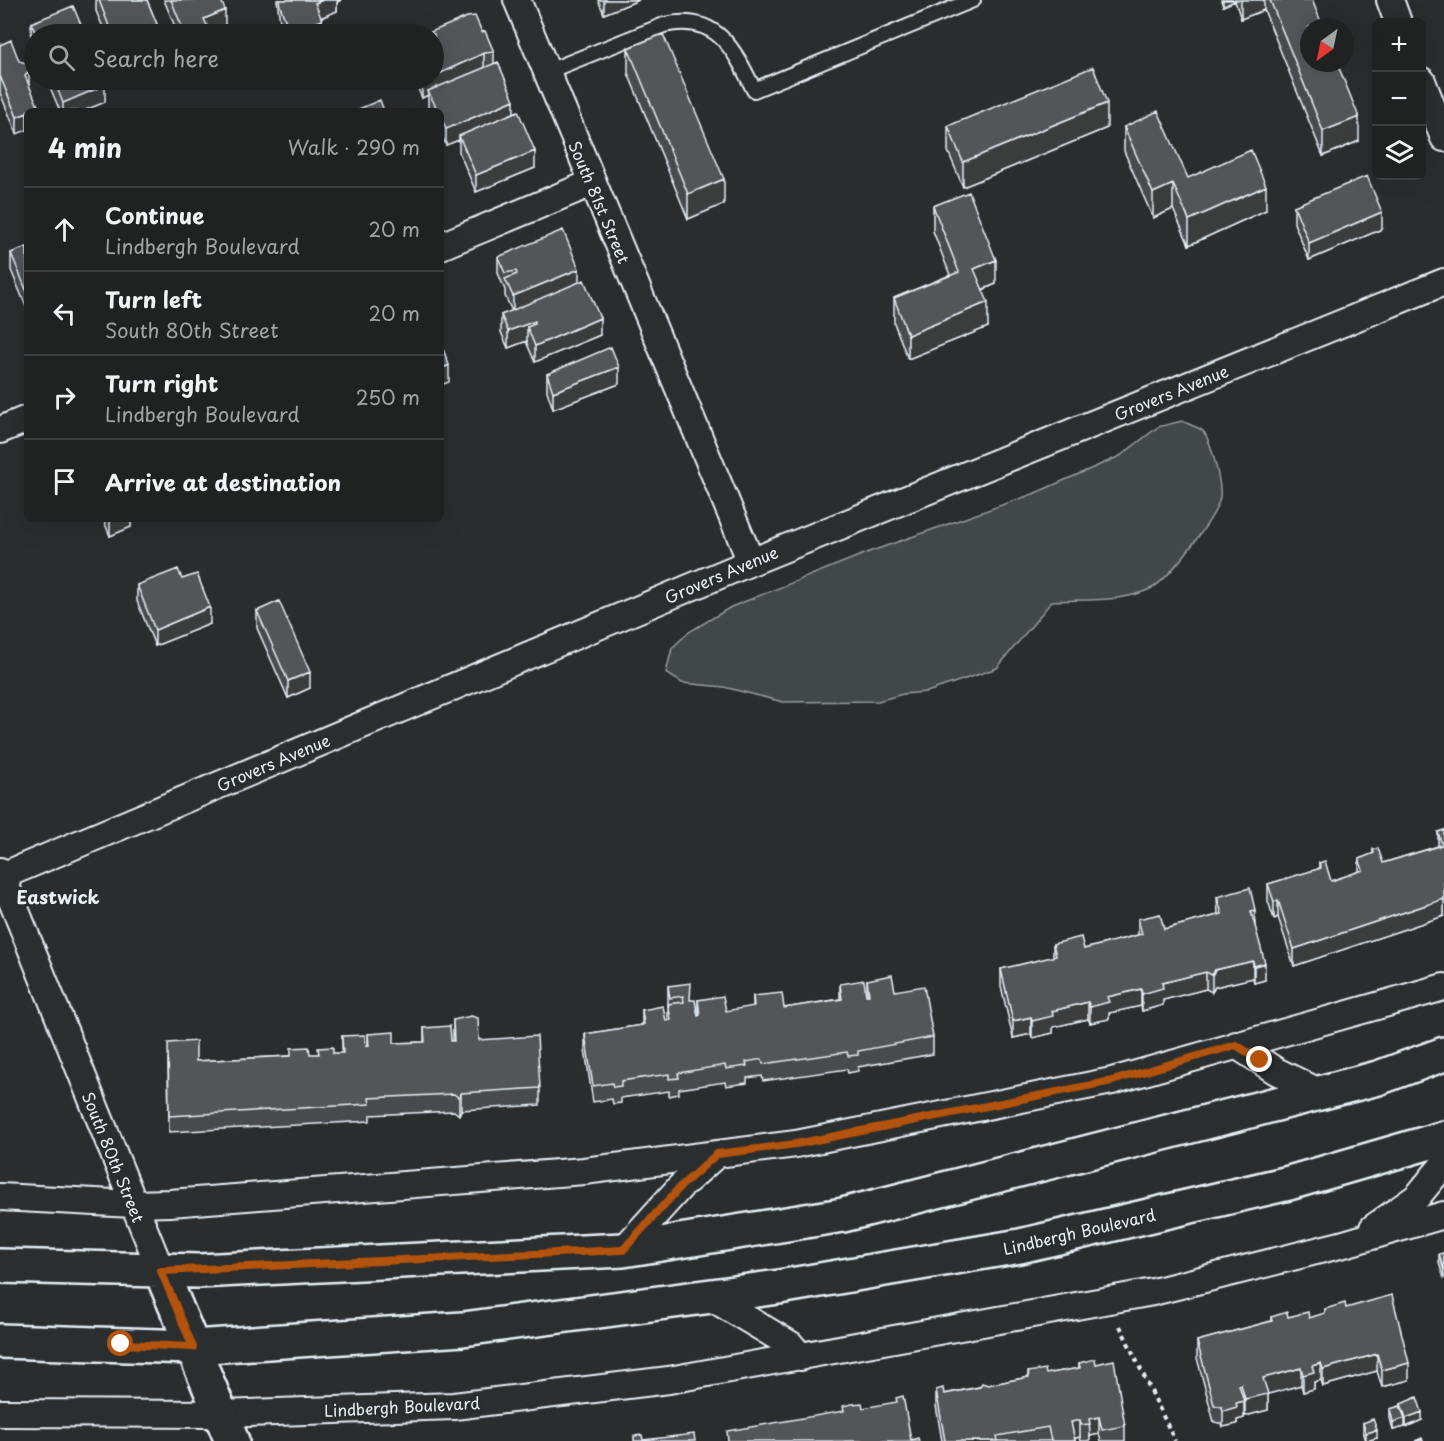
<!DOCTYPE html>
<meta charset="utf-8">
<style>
body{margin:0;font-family:"Playpen Sans",sans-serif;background:#282a2a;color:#f1f3f6}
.controls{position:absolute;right:18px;top:18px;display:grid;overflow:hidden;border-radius:9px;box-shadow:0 6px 24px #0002}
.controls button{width:54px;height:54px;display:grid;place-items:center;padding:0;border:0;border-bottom:2px solid #3d3f40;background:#202222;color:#f1f3f6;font:30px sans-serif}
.compass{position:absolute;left:1300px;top:18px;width:54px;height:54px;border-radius:50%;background:#202222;box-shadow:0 6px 24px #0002;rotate:213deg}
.stop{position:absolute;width:18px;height:18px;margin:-14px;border:4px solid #b45309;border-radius:50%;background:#fff}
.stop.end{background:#b45309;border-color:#fff;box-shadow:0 2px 6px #0008}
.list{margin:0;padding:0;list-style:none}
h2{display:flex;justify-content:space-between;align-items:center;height:78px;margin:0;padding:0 24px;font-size:26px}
h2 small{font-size:20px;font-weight:400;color:#a2a4a5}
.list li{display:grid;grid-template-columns:39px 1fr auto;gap:18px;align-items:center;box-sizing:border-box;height:84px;padding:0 24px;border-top:2px solid #3d3f40}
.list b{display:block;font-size:22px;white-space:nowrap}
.list p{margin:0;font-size:20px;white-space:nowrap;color:#a2a4a5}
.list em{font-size:20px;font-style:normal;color:#a2a4a5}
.icon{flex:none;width:33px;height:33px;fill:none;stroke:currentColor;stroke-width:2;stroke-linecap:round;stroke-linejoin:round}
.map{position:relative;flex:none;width:1444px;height:1441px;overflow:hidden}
.search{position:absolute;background:#202222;box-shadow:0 6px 24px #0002;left:24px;top:24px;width:420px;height:66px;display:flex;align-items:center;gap:15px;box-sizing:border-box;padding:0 21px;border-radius:33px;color:#a2a4a5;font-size:22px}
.panel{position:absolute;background:#202222;box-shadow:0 6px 24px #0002;left:24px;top:108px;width:420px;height:414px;border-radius:9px}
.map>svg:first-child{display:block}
.green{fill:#424648;stroke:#959ca0;stroke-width:1.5}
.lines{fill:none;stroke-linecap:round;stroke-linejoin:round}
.lane-casing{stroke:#e8f1f8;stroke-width:18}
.street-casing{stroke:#e8f1f8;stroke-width:30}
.secondary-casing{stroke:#e8f1f8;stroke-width:38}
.path{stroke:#e8f1f8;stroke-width:4;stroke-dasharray:4.5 4.5;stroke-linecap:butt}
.lane{stroke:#2a2d2e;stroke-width:14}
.street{stroke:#2a2d2e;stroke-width:26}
.secondary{stroke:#2a2d2e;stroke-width:33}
.wall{fill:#474b4d;stroke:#e8f1f8;stroke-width:1.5}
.shaded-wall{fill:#3a3d3e;stroke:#e8f1f8;stroke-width:1.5}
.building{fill:#535759;stroke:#e8f1f8;stroke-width:1.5}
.route{stroke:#b45309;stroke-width:8}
.labels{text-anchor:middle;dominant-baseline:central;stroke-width:6;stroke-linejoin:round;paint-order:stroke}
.street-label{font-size:16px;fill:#e8f1f8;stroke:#2a2d2e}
.neighbourhood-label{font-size:18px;font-weight:bold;fill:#e8f1f8;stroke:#2a2d2e}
</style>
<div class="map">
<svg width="1444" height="1441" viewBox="0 0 1444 1441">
<rect width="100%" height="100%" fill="#2a2d2e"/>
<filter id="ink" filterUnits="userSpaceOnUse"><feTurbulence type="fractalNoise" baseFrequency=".0167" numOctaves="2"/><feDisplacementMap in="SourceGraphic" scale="12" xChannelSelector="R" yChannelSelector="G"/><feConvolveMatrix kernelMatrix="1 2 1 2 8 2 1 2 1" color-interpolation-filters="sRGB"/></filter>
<g filter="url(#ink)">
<path class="green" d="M1182 421C1188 424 1198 427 1203 431 1211 440 1222 485 1220 497 1218 515 1168 580 1152 588 1123 603 1084 599 1052 601L997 668 927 692 903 694 878 701 783 702 724 687 682 683 666 673 672 648 689 632 731 607 869 552 1033 494 1120 456 1158 427Z"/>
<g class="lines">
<g class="lane-casing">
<path id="lane" d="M546 72 664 25C717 13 734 49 754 90L973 0"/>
</g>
<g class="street-casing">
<path id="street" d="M517 0 751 562
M1390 0 1398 22
M1422 81 1444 138
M441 246 592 183
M0 430 27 419
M0 871 161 1271
M2 876 751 562 1444 282
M1236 1045 1276 1071 1321 1093
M0 1197 133 1204 170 1203 584 1171 796 1144 1112 1081 1444 987
M1373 1228 1417 1197 1444 1164
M623 1250 681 1186 717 1154
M709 1296 791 1345 801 1357
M0 1413 221 1414 454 1406 669 1380 1153 1292 1344 1244 1444 1215"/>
</g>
<g class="secondary-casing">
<path id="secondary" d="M0 1266 199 1271 623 1250 843 1215 1378 1078 1444 1054
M161 1271 232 1441
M0 1341 193 1347 463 1329 779 1287 1020 1246 1289 1183 1444 1138"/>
</g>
<path class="path" d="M1120 1326 1175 1441"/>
<use href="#lane" class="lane"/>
<use href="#street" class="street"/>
<use href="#secondary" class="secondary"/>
</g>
<path class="wall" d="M96 0H147L161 34H106L96 11Z
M164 0H221L225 27 210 33 211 34H178Z
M277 0H341L337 2V11L321 18 322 34H285L280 22Z
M598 0H639L604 14Z
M1221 0H1312L1359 141 1323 156 1264 10 1241 19 1235 1 1223 6Z
M31 23 85 34H34V49L31 40Z
M482 32 494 52V64L535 168 476 192 459 152V140L446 145 441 134V111H430L428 108V95L422 98 414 80H434Z
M0 45 29 85 39 111 17 134 0 93Z
M628 48 724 204 688 219 628 73Z
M47 80H103L105 102 83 111H60Z
M123 80H169L151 86 149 80 127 88Z
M948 126 1107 128 963 187 948 151Z
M1124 127 1188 178 1266 210 1189 245 1173 209 1153 218 1124 151Z
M933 206 996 284 983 290 988 327 908 359 894 323V298L950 275 933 231Z
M1294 206 1382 229 1309 260 1294 223Z
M27 247V309L11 270V253Z
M498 257 579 282 600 335 535 362 527 344V341L508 348 501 332V315L512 311 505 296V290L498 273Z
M547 374 619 384 553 409 547 391Z
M103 519H131V527L110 536Z
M182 579 210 624 155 646 137 601V585Z
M257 611 310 688 288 698 257 628Z
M1444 830V916L1294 966 1278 917 1274 919 1268 901V884L1319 869V863L1331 881 1359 872V859L1373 854V850L1383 863 1438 846V832Z
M1217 897 1255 927 1265 980 1254 983 1253 978 1215 987 1212 992 1206 989 1163 1000V1005L1142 1011 1141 1006 1109 1013V1019L1090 1023 1088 1019 1053 1027V1033L1032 1038 1031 1034 1013 1038 1001 986V969L1053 957V944L1084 949 1138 935V919L1164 929 1218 915Z
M867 980 895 991 933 1037V1054L858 1067V1071L848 1073 847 1069 763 1081 762 1076 747 1078V1083L726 1086 725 1082 679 1089V1094L669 1096V1091L621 1098V1103L613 1104 612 1099 593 1102 585 1050V1034L642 1025V1010L666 1021 668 1020V986L691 1000 698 1016V1000L726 1011 753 1007V996L784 1008 840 999V984L867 995Z
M453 1020 540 1088V1105L461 1110 459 1115 454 1111 370 1115V1121L169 1132 168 1059 196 1061 342 1053V1036L366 1046H368V1034L394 1043 424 1042V1028L451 1041H453Z
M1444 1253V1279L1439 1263V1254Z
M1346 1308 1409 1380 1382 1387 1377 1371 1323 1386 1321 1380 1314 1382V1389L1303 1392 1301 1385 1268 1394V1410L1245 1416 1244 1411V1418L1237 1420V1424L1223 1427 1222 1424 1214 1422 1197 1358V1341L1271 1321V1317L1309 1318 1325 1314V1309Z
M1079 1363 1096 1364 1125 1426V1441H1101L1099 1434 1090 1436V1440L1086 1441H1081L1080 1437 1075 1438V1441H942L936 1406V1390L944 1394 1028 1377V1372L1046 1374 1079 1368Z
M1401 1404 1422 1420 1406 1427 1405 1423V1427L1393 1430 1390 1418V1409L1401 1406Z
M1363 1423 1377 1438 1366 1441 1363 1431Z"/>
<path class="shaded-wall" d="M323 0H341L337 2V11L315 20V3Z
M604 0H639L604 14Z
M1223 0H1235V1L1223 6Z
M1241 0H1264V10L1241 19Z
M225 10V27L207 34 204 19Z
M322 20V34H290V33Z
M484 53V70L428 91V95L422 98V81L426 80H434V76Z
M29 70V86L25 76Z
M127 80H149L127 88Z
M151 80H169L151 86Z
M105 85V102L83 111H63V103Z
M514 100V117L459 136V140L446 145V129Z
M1107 103V128L963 187V162Z
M27 113V130L17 134V117Z
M1359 117V141L1323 156V131Z
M535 151V168L476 192V175Z
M724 179V204L688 219V194Z
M1173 184V209L1153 218V193Z
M1266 186V210L1189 245V220Z
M1382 212V229L1309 260V243Z
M996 260V284L974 293V269Z
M579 269V286L513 313V296Z
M988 302V327L908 359V335Z
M600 318V335L535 362V346Z
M535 321V338L527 327V341L508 348V331Z
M449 365V382L441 385V369Z
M619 367V384L553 409V392Z
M110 519H131V527L110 536Z
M210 607V624L155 646V630Z
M310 672V688L288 698V681Z
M1444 899V916L1294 966V949Z
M1278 900V917L1274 919V902Z
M1255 910V927L1251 911Z
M1253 961V978L1215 987 1212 992V975L1215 970Z
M1265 963V980L1254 983V966Z
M1206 972V989L1163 1000V1005L1142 1011V994L1162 983Z
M1141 989V1006L1109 1013V1019L1090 1023V1007L1107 997Z
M1088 1002V1019L1053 1027V1033L1032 1038V1021L1052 1011Z
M1031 1017V1034L1013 1038V1021Z
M461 1093V1110L459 1115V1098Z
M1377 1354V1371L1323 1386V1369Z
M1321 1363V1380L1314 1382V1389L1303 1392V1375L1312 1366Z
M1409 1363V1380L1382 1387V1370Z
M1301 1368V1385L1268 1394V1410L1245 1416V1399L1263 1378Z
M1244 1401V1418L1237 1420V1424L1223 1427V1411L1236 1403Z
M1422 1412V1420L1406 1427V1418Z
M1099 1417V1434L1090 1436 1089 1419Z
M1405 1418V1427L1393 1430V1422Z
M1080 1420V1437L1071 1439V1422Z
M1377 1430V1438L1366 1441V1433Z"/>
<path class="building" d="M99 0H147L161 34H112Z
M171 0H221L225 10 204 19 211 34H194V33L191 34H185Z
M279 0H323L315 3 322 20 290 33 280 6Z
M1270 0H1312L1323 27H1309V63H1337L1359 117 1323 131Z
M73 6 85 34H36L31 23Z
M475 16 482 32 485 31 494 52 484 53 434 76V34H426L467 17Z
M663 34 724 179 688 194 628 48Z
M11 40 19 61 26 63 29 70 25 76 39 108 32 111H27V113L17 117 0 76V45Z
M498 62 514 100 446 129 441 117V111H438L428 91Z
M1093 67 1107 103 963 162 948 126Z
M54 80H103L105 85 63 103Z
M380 100 384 111H360L359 109Z
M518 111 535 151 476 175 459 136Z
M1158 111 1188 178 1251 150 1266 186 1189 220 1173 184 1153 193 1124 127Z
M1367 176 1382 212 1309 243 1294 206Z
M969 192 996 260 974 269 988 302 908 335 894 298 959 272 933 206Z
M563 230 579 269 513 296 505 279 517 274 516 271 505 273 498 257Z
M27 247V292L11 253Z
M584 280 600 318 535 346 527 327 535 324V321L508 331 501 315Z
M441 344 449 365 441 369Z
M611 347 619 367 553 392 547 374Z
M178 569 182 579 197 574 210 607 155 630 137 585Z
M279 601 310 672 288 681 257 611Z
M1444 830V899L1294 949 1278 900 1274 902 1268 884 1321 868 1319 863 1325 861 1331 881 1363 870 1359 859 1374 853 1373 850 1378 848 1383 863 1442 845 1438 832Z
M1250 888 1255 910 1251 911 1265 963 1254 966 1253 961 1215 970 1212 975 1206 972 1162 983 1163 988 1142 994 1141 989 1107 997 1109 1002 1090 1007 1088 1002 1052 1011 1053 1016 1032 1021 1031 1017 1013 1021 1001 969 1056 956 1053 944 1081 937 1084 949 1142 934 1138 919 1160 914 1164 929 1222 914 1217 897Z
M892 975 895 991 924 986 933 1037 858 1051V1055L848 1056 847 1052 763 1064 762 1059 746 1062 747 1066 726 1069 725 1065 678 1073 679 1078 669 1079V1074L621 1081V1086L613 1087 612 1083 593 1086 585 1034 642 1025 644 1024 642 1010 663 1006 666 1021 671 1020 668 1004 684 1002 683 996 670 998 668 986 691 983 690 1000H695L698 1016 700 1015 698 1000 723 996 726 1011 754 1006 753 996 782 993 784 1008 842 999 840 984 864 980 866 995H869L867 980Z
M471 1016 478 1018 479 1040 537 1036 540 1088 461 1093 459 1098 454 1094 369 1098 370 1104 169 1116 168 1043 196 1041V1061L291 1056V1048L309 1047 310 1054H319L318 1048 333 1047V1053H343L342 1036 365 1035 366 1046H369L368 1034 394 1032V1043L425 1042 424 1028 450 1026 451 1041H454L453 1020Z
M1444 1253V1271L1439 1254Z
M1392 1295 1409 1363 1382 1370 1377 1354 1323 1369 1321 1363 1312 1366 1314 1372 1303 1375 1301 1368 1263 1378 1268 1394 1245 1399 1241 1384 1239 1385 1244 1401 1236 1403 1237 1407 1223 1411 1222 1407 1214 1405 1197 1341 1272 1321 1271 1317 1287 1312 1288 1317 1308 1312 1309 1318 1325 1313V1309L1345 1303 1346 1308Z
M1095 1359 1096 1364 1114 1360 1125 1426 1102 1430 1099 1417 1089 1419 1090 1424 1081 1425 1080 1420 1071 1422 1075 1441H1051L1048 1427 997 1436 998 1441H945L936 1390 943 1388 944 1394 980 1387 982 1383 988 1385 1029 1377 1028 1372 1045 1369 1046 1374 1080 1368 1079 1363Z
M903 1396 911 1440 918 1438 919 1441H728L727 1431 844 1411 843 1406 852 1404 862 1403 863 1408 897 1402 896 1398Z
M1417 1397 1422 1412 1406 1418 1401 1404Z
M1400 1406 1405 1418 1393 1422 1390 1409Z
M1373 1419 1377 1430 1366 1433 1363 1423Z
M694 1434 695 1441H634V1436L642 1435 643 1440Z
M1422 1438 1423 1441H1415Z"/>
</g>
<g class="lines" filter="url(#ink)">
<path class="route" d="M121 1344 193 1347 161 1271 623 1250 681 1186 717 1154 796 1144 1112 1081 1236 1045 1260 1060"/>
</g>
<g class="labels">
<g class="street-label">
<text transform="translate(600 202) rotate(67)">South 81st Street</text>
<text transform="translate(1171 392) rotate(-22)">Grovers Avenue</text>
<text transform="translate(721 574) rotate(-23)">Grovers Avenue</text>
<text transform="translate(273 762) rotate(-23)">Grovers Avenue</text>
<text transform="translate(114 1157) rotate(68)">South 80th Street</text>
<text transform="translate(1079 1231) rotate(-13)">Lindbergh Boulevard</text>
<text transform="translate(402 1406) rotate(-3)">Lindbergh Boulevard</text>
</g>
<g class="neighbourhood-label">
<text x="58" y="896">Eastwick</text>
</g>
</g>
</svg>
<div class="controls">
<button>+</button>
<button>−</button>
<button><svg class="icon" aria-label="layers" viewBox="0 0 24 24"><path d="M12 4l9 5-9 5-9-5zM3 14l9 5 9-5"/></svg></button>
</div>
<svg class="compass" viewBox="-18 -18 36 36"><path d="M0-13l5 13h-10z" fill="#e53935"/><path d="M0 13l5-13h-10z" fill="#a2a4a5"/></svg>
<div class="stop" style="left:121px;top:1344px"></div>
<div class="stop end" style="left:1260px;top:1060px"></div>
<div class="search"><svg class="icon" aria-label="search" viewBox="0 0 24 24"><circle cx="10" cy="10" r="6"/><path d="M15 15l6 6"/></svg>Search here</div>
<section class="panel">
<h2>4 min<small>Walk · 290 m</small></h2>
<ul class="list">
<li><svg class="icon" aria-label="ahead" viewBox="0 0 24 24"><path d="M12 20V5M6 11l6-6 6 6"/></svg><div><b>Continue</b><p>Lindbergh Boulevard</p></div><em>20 m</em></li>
<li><svg class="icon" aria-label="left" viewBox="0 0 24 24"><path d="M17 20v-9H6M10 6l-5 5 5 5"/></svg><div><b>Turn left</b><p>South 80th Street</p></div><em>20 m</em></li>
<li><svg class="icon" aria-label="right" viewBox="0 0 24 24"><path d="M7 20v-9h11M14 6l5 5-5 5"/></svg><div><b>Turn right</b><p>Lindbergh Boulevard</p></div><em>250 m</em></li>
<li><svg class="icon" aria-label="arrive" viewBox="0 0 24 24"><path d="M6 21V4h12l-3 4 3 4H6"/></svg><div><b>Arrive at destination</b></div></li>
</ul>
</section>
</div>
